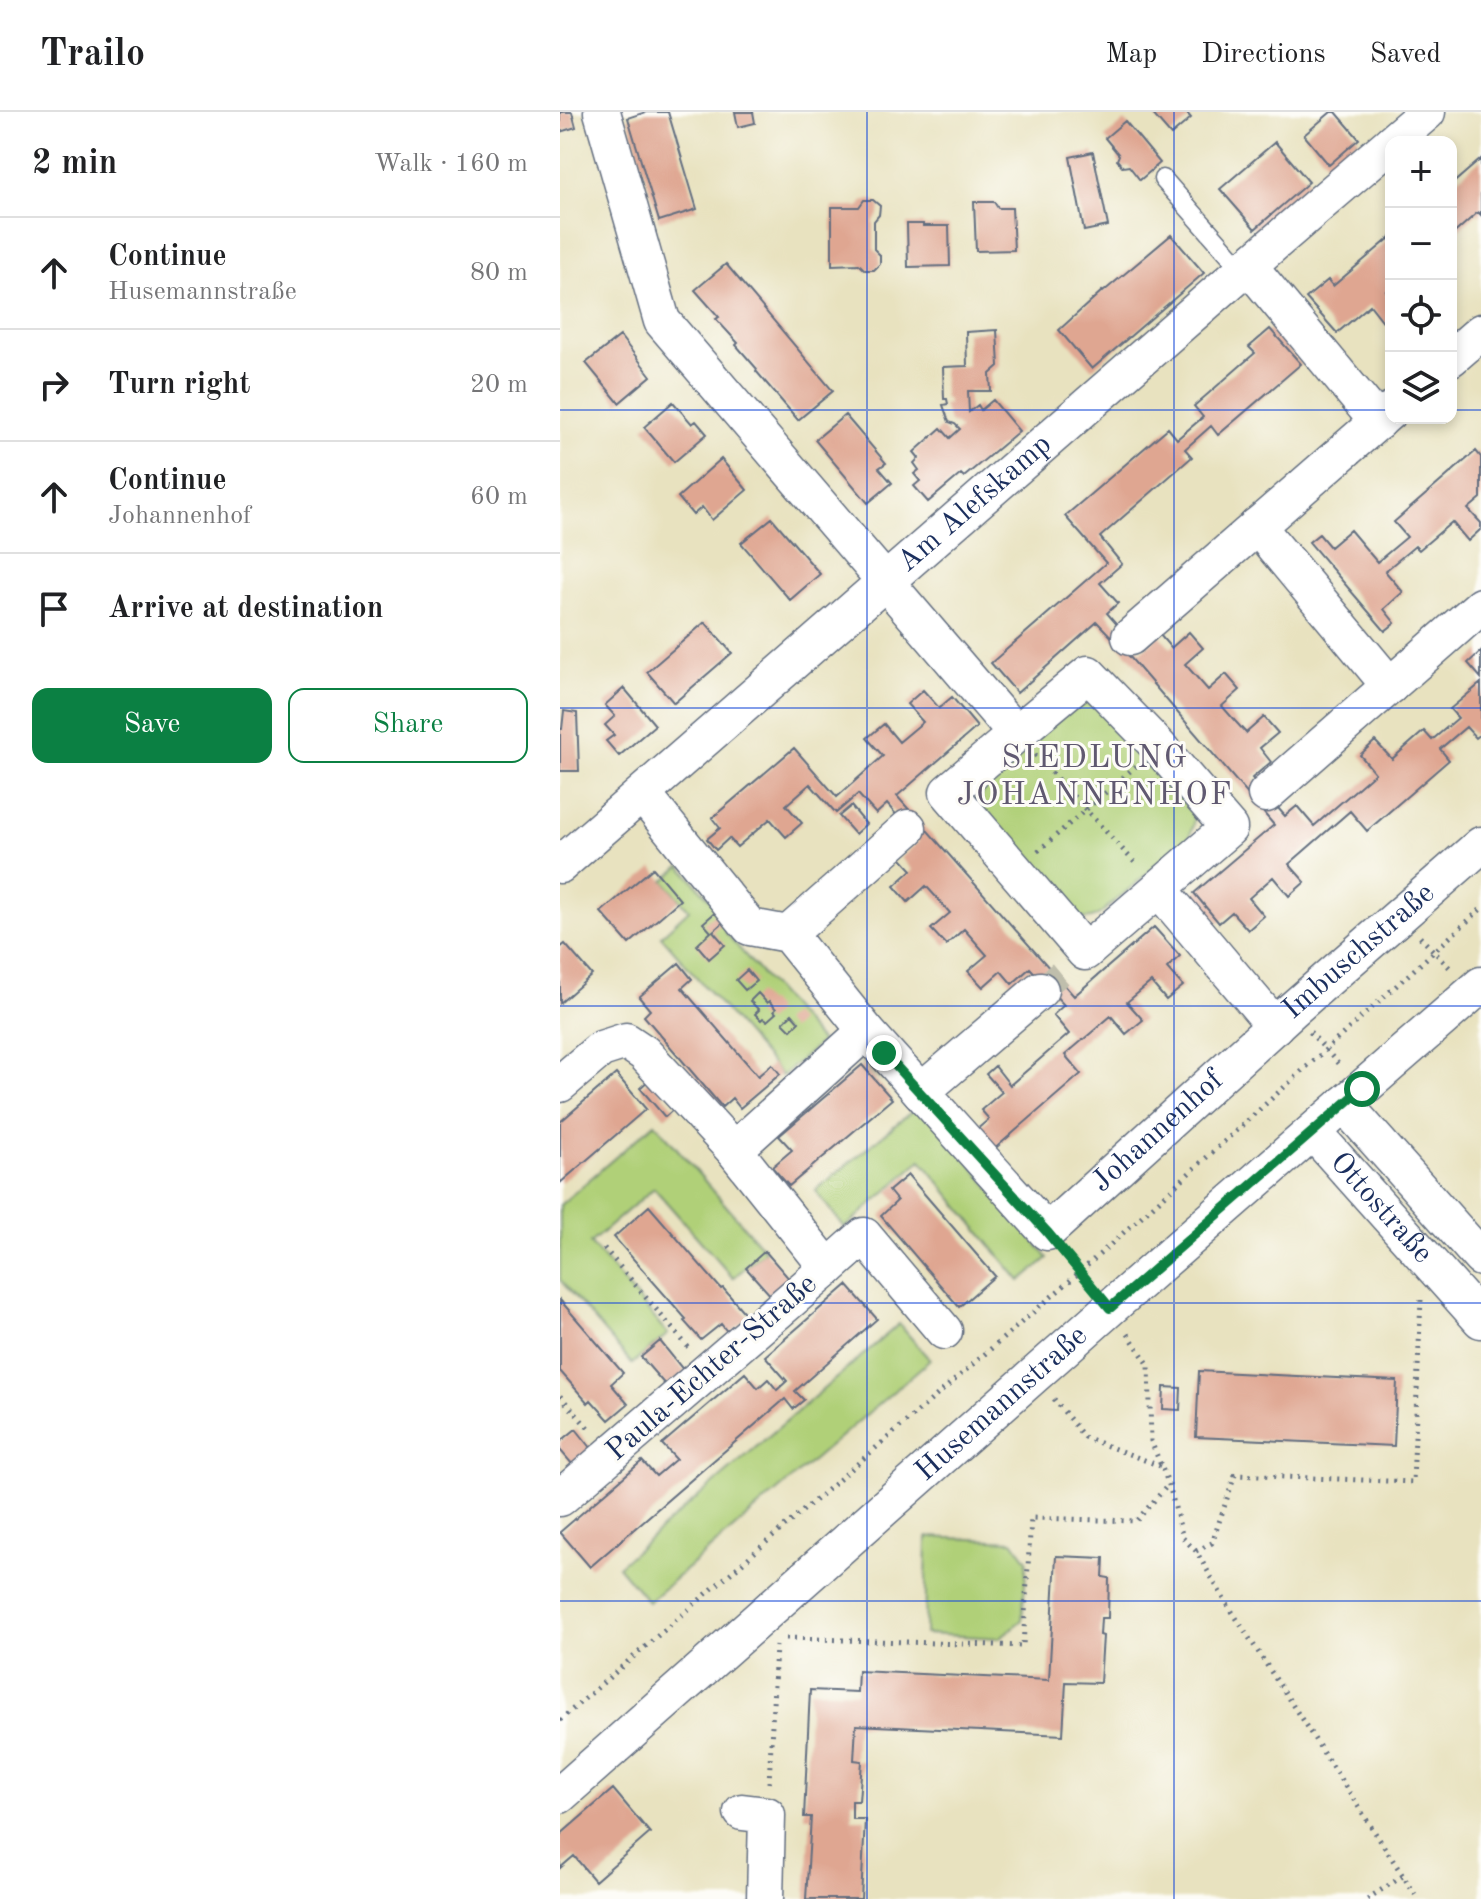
<!DOCTYPE html>
<meta charset="utf-8">
<style>
body{margin:0;font-family:"Old Standard TT",serif;background:#f6f6f6;color:#202124}
.controls{position:absolute;right:24px;top:24px;display:grid;overflow:hidden;border-radius:16px;box-shadow:0 4px 12px #0003}
.controls button{width:72px;height:72px;display:grid;place-items:center;padding:0;border:0;border-bottom:2px solid #e0e0e0;background:#fff;color:#202124;font:40px sans-serif}
.stop{position:absolute;width:24px;height:24px;margin:-18px;border:6px solid #0b8043;border-radius:50%;background:#fff}
.stop.end{background:#0b8043;border-color:#fff;box-shadow:0 2px 8px #0008}
.list{margin:0;padding:0;list-style:none}
h2{display:flex;justify-content:space-between;align-items:center;height:104px;margin:0;padding:0 32px;font-size:34px}
h2 small{font-size:26px;font-weight:400;color:#757577}
.list li{display:grid;grid-template-columns:52px 1fr auto;gap:24px;align-items:center;box-sizing:border-box;height:112px;padding:0 32px;border-top:2px solid #e0e0e0}
.list b{display:block;font-size:30px;white-space:nowrap}
.list p{margin:0;font-size:26px;white-space:nowrap;color:#757577}
.list em{font-size:26px;font-style:normal;color:#757577}
.actions{display:flex;gap:16px;padding:24px 32px}
.actions a{flex:1;padding:18px 0;border:2px solid #0b8043;border-radius:16px;text-align:center;font-size:28px;color:#0b8043}
.actions .main{background:#0b8043;color:#fff}
.icon{flex:none;width:44px;height:44px;fill:none;stroke:currentColor;stroke-width:2;stroke-linecap:round;stroke-linejoin:round}
.map{position:relative;flex:none;width:921px;height:1787px;overflow:hidden}
header{display:flex;align-items:center;gap:48px;box-sizing:border-box;height:112px;padding:0 40px;background:#fff;border-bottom:2px solid #e0e0e0}
header strong{font-size:38px}
nav{display:flex;gap:44px;margin-inline-start:auto;font-size:28px}
main{display:flex}
aside{flex:1;background:#fff}
.map>svg:first-child{display:block}
.green{fill:#b0d078;stroke:#66806b;stroke-width:2}
.building{fill:#dfa691}
.lines{fill:none;stroke-linecap:round;stroke-linejoin:round}
.pedestrian-tunnel{stroke:#bfbeac;stroke-width:26;stroke-dasharray:26 13;stroke-linecap:butt}
.service-casing{stroke:#636e80;stroke-width:21}
.minor-casing{stroke:#636e80;stroke-width:39}
.path{stroke:#636e80;stroke-width:5;stroke-dasharray:2 6;stroke-linecap:butt}
.service{stroke:#fff;stroke-width:18}
.minor{stroke:#fff;stroke-width:36}
.route{stroke:#0b8043;stroke-width:10}
.grid{fill:none;stroke:#1d4ed8;stroke-width:2;stroke-opacity:0.55}
.labels{text-anchor:middle;dominant-baseline:central;stroke-width:6;stroke-linejoin:round;paint-order:stroke}
.street-label{font-size:30px;fill:#1b2f5e;stroke:#fdfcf7}
.neighbourhood-label{font-size:32px;letter-spacing:2px;fill:#605970;stroke:#fdfcf7}
</style>
<header>
<strong>Trailo</strong>
<nav><a>Map</a><a>Directions</a><a>Saved</a></nav>
</header>
<main>
<aside>
<h2>2 min<small>Walk · 160 m</small></h2>
<ul class="list">
<li><svg class="icon" aria-label="ahead" viewBox="0 0 24 24"><path d="M12 20V5M6 11l6-6 6 6"/></svg><div><b>Continue</b><p>Husemannstraße</p></div><em>80 m</em></li>
<li><svg class="icon" aria-label="right" viewBox="0 0 24 24"><path d="M7 20v-9h11M14 6l5 5-5 5"/></svg><div><b>Turn right</b></div><em>20 m</em></li>
<li><svg class="icon" aria-label="ahead" viewBox="0 0 24 24"><path d="M12 20V5M6 11l6-6 6 6"/></svg><div><b>Continue</b><p>Johannenhof</p></div><em>60 m</em></li>
<li><svg class="icon" aria-label="arrive" viewBox="0 0 24 24"><path d="M6 21V4h12l-3 4 3 4H6"/></svg><div><b>Arrive at destination</b></div></li>
</ul>
<div class="actions"><a class="main">Save</a><a>Share</a></div>
</aside>
<div class="map">
<svg width="921" height="1787" viewBox="0 0 921 1787">
<rect width="100%" height="100%" fill="#fdfcf7"/>
<filter id="ink" filterUnits="userSpaceOnUse"><feTurbulence type="fractalNoise" baseFrequency=".0125" numOctaves="2"/><feDisplacementMap in="SourceGraphic" scale="16" xChannelSelector="R" yChannelSelector="G"/><feConvolveMatrix kernelMatrix="1 2 1 2 8 2 1 2 1" color-interpolation-filters="sRGB"/></filter>
<filter id="wash" filterUnits="userSpaceOnUse"><feTurbulence type="fractalNoise" baseFrequency=".006" numOctaves="4" result="noise"/><feDisplacementMap in="SourceGraphic" scale="32" xChannelSelector="R" yChannelSelector="G"/><feGaussianBlur stdDeviation="1.8" result="paint"/><feColorMatrix in="noise" values="0 0 0 0 0 0 0 0 0 0 0 0 0 0 0 0 0 1.4 0 .05"/><feComposite in="paint" operator="in"/></filter>
<g filter="url(#wash)">
<rect width="100%" height="100%" fill="#e8e2bf"/>
<path class="green" d="M523 590 538 594 618 680 634 702 633 713 629 726 541 801 532 806 520 807 422 700 421 684 426 673 501 603 510 595Z
M121 754 172 813 165 820 261 930 222 964 101 824 129 798 104 769Z
M361 992 488 1146 460 1169 361 1048 285 1116 255 1079Z
M95 1011 205 1139 173 1166 94 1076 30 1131 108 1222 72 1252 0 1168V1093Z
M339 1212 370 1248 88 1490 58 1454Z
M367 1425 453 1429 467 1448 462 1508 439 1526 365 1522Z"/>
<g id="blocks">
<path class="building" d="M0 0H12L16 15 0 20Z
M86 0H108L137 97 99 109 68 6Z
M175 0H193L195 11 178 15Z
M591 0H626L631 6 611 23Z
M771 0H776L799 27 769 53 744 23Z
M565 9 600 51 580 68 569 54 563 55 557 48 559 43 545 26Z
M715 30 749 70 695 117 660 77Z
M533 40 548 114 524 119 510 45Z
M921 47V103L918 100 891 124V73Z
M304 88H313L320 94 319 103 314 109V137L320 143V152L314 158H305L299 152 272 153V95H299Z
M414 90H434L438 96H452L454 138 416 139Z
M347 112H363V114H389L390 154 348 155Z
M611 123 644 161 532 257 499 218 542 179 543 180Z
M831 125V175L826 179 831 185V207L825 212 810 193 777 221 746 186 768 168 773 174Z
M166 152 273 279 238 308 196 259 197 257 176 233 178 231 156 207 159 205 135 178Z
M710 217 741 252 658 323 651 314 625 337 632 345 540 425 562 452 540 471 558 491 547 501 581 540 600 523 611 536 629 520 643 536 625 552 648 578 666 562 680 578 662 594 675 609 686 621 704 605 718 621 700 636 711 650 692 666 725 704 737 694 754 714 815 661 800 643 815 629 832 647 864 619 872 628 898 606 890 597 921 571V622L916 626 906 615 880 637 889 648 807 719 790 699 729 752 745 770 729 784 713 765 689 786 704 804 688 818 672 800 659 811 634 781 714 713 563 537 537 510 457 581 431 551 546 451 505 404 608 316 617 327 643 305 634 294 695 241 689 235Z
M437 218 439 254 430 262 431 279H408L409 300 418 293 421 298 433 288 459 319 404 365 401 362 368 390 354 374 360 369 354 362 359 358 354 351 359 346 354 340 381 316 390 326 400 317 395 312 389 310 383 293 388 292 387 287H384L383 255 407 254 406 220Z
M60 224 91 264 59 291 26 251Z
M113 290 132 312 136 309 147 322 114 350 84 315Z
M285 303 326 351 319 356 332 371 308 391 255 328Z
M916 339 921 345V386L908 397 921 411V417L908 429 892 410 859 438 855 434 825 459 843 480 824 497 835 511 825 519 749 430 759 422 770 435 790 418 817 450 847 425 834 410Z
M161 347 187 378 152 408 142 395 133 403 118 385Z
M212 406 260 462 230 488 181 431Z
M145 510 172 541 114 591 87 560Z
M921 539V566L908 551Z
M64 576 95 613 59 644 46 629 54 623 45 613 55 604 45 593Z
M363 578 379 596 392 585 417 615 337 684 514 884 594 815 620 844 607 856 623 874 606 888 591 870 567 890 583 908 566 922 551 904 505 943 521 962 432 1039 415 1019 429 1007 421 998 442 980 426 962 435 954 450 973 509 922 493 903 504 893 470 856 452 872 441 859 423 875 408 859 427 843 404 817 386 833 371 817 390 801 377 786 366 774 348 790 334 774 352 758 341 746 359 729 327 692 316 702 298 682 276 701 250 672 226 693 242 711 226 725 210 707 177 735 169 726 156 738 147 727 160 716 152 706 234 636 277 685 323 644 307 626 324 612 339 630 363 610 347 592Z
M4 599 17 601 19 659H0V617H2Z
M291 694 306 712 295 722 279 704Z
M93 756 120 788 69 832 41 800Z
M158 798 166 808 153 819 165 833 149 847 137 833 151 820 143 811Z
M5 832 32 863 0 891V836Z
M119 851 132 867 122 876 198 964 212 952 220 962 180 996 172 986 162 995 84 904 90 898 79 885Z
M187 858 196 869 185 878 176 868Z
M198 881 207 891 209 889 216 897 214 899 216 901 207 909 203 906 201 908 195 902 199 898 190 889Z
M232 902 239 910 231 918 223 910Z
M302 953 332 987 229 1074 212 1055 232 1038 219 1024Z
M56 962 86 997 0 1071V1010Z
M90 967 115 996 105 1005 80 976Z
M348 1063 435 1164 399 1195 321 1104 337 1089 329 1079Z
M89 1094 161 1177 163 1176 188 1205 169 1222 161 1212 141 1228 124 1209 126 1207 54 1125Z
M205 1139 231 1169 212 1185 186 1156Z
M287 1173 317 1207 235 1279 244 1288 233 1297 225 1287 30 1455 0 1420 82 1349 96 1364 116 1347 102 1332 185 1261 198 1276 208 1267 217 1278 227 1269 205 1244Z
M0 1188 63 1261 51 1272 68 1292 49 1308 31 1288 28 1291 0 1259Z
M100 1229 125 1260 107 1275 81 1245Z
M639 1259 837 1269 834 1334 636 1325Z
M604 1275 621 1276 620 1298 603 1297Z
M16 1317 32 1337 13 1353 0 1338V1330Z
M496 1444 544 1446 543 1465 549 1466 548 1506H541L540 1523 543 1524 540 1571 506 1570 503 1623 296 1613 294 1648 302 1649 299 1689H292V1707H305L301 1787H246L251 1705H244L250 1578 297 1580 298 1559 489 1568Z
M53 1677 90 1721 35 1769 14 1744 0 1756V1723Z"/>
</g>
</g>
<g filter="url(#ink)">
<use href="#blocks" fill-opacity="0" stroke="#636e80" stroke-width="2"/>
<g class="lines">
<path class="pedestrian-tunnel" d="M480 878 502 860"/>
<g class="service-casing">
<path id="service" d="M603 67 683 158"/>
</g>
<g class="minor-casing">
<g id="minor">
<path d="M42 0 102 209 456 622 528 562 598 634 669 716 525 840 388 680 456 622"/>
<path d="M832 30 867 0"/>
<path d="M688 153 818 310"/>
<path d="M891 246 921 220"/>
<path d="M697 414 830 574"/>
<path d="M570 525 831 298"/>
<path d="M706 682 921 494"/>
<path d="M83 683 190 815 228 822 306 919 361 980 480 878"/>
<path id="s1" d="M0 753 683 158 831 31"/>
<path d="M599 777 715 914"/>
<path d="M228 822 348 716"/>
<path d="M0 972 41 937 66 929 84 941 174 1038 268 1156 0 1386"/>
<path id="s2" d="M361 980 487 1120 732 898 921 733"/>
<path d="M784 992 921 1146"/>
<path id="s3" d="M753 1020 921 1208"/>
<path d="M174 1038 306 919"/>
<path d="M268 1156 304 1124 384 1219"/>
<path id="s4" d="M0 1683 550 1196 921 873"/>
<path d="M182 1700 207 1703 205 1787"/>
</g>
</g>
<path class="path" d="M475 643 577 753
M478 739 576 654
M860 825 892 858
M750 920 781 955
M44 1136 129 1236
M506 1144 531 1173
M568 1222 589 1253 591 1329 609 1373 623 1426 636 1439 664 1487 858 1787
M0 1284 31 1319
M494 1287 524 1325 600 1354
M636 1439 652 1431 675 1363 853 1370 861 1187
M226 1526 463 1534 471 1406 576 1409 608 1373
M0 1608 520 1160 921 797
M209 1671 216 1534
M807 1787 843 1764"/>
<use href="#service" class="service"/>
<use href="#minor" class="minor"/>
</g>
</g>
<g class="lines" filter="url(#ink)">
<path class="route" d="M324 941 487 1120 550 1196 802 977"/>
</g>
<path class="grid" d="M307 0V1787M614 0V1787M0 298H831M891 298H921M0 596H921M0 894H921M0 1191H921M0 1489H921"/>
<g class="labels">
<g class="street-label">
<text stroke="none"><textPath href="#s1" startOffset="550">Am Alefskamp</textPath></text>
<text stroke="none"><textPath href="#s2" startOffset="608">Imbuschstraße</textPath></text>
<text stroke="none"><textPath href="#s2" startOffset="338">Johannenhof</textPath></text>
<text stroke="none"><textPath href="#s3" startOffset="102">Ottostraße</textPath></text>
<text transform="translate(152 1256) rotate(-41)">Paula-Echter-Straße</text>
<text stroke="none"><textPath href="#s4" startOffset="590">Husemannstraße</textPath></text>
</g>
<g class="neighbourhood-label">
<text x="535" y="647">SIEDLUNG<tspan x="535" dy="37">JOHANNENHOF</tspan></text>
</g>
</g>
</svg>
<div class="controls">
<button>+</button>
<button>−</button>
<button><svg class="icon" aria-label="locate" viewBox="0 0 24 24"><circle cx="12" cy="12" r="6"/><path d="M12 2v4M12 18v4M2 12h4M18 12h4"/></svg></button>
<button><svg class="icon" aria-label="layers" viewBox="0 0 24 24"><path d="M12 4l9 5-9 5-9-5zM3 14l9 5 9-5"/></svg></button>
</div>
<div class="stop" style="left:802px;top:977px"></div>
<div class="stop end" style="left:324px;top:941px"></div>
</div>
</main>
